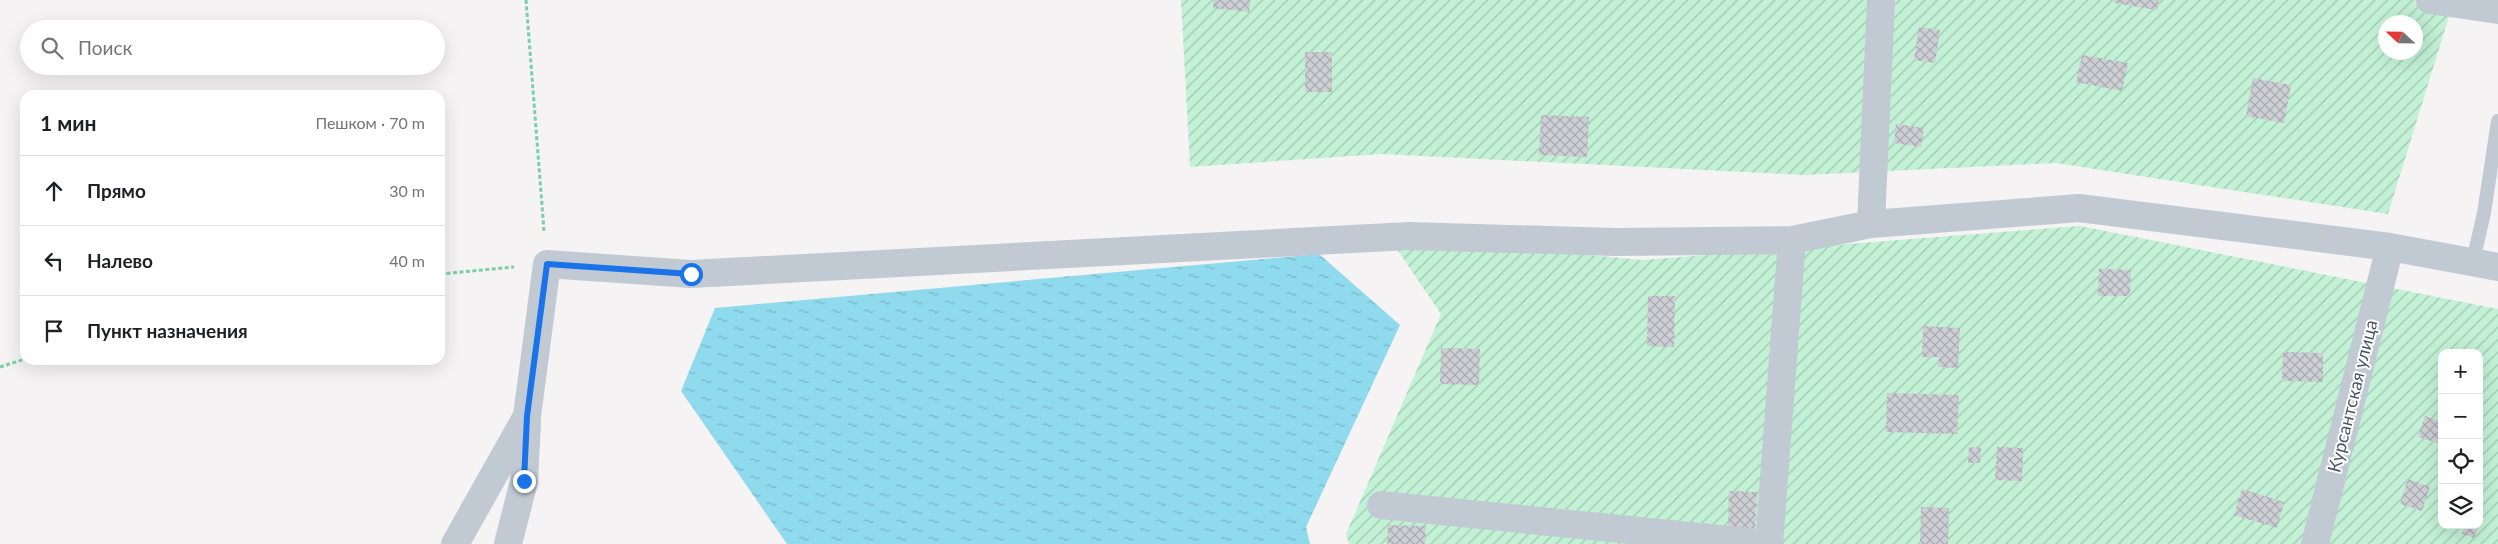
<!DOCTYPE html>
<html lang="ru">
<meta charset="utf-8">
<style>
body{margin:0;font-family:Lato,sans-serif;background:#f6f6f6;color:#202124}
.controls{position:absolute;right:15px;bottom:15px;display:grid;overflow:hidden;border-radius:10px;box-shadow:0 5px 20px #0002}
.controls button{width:45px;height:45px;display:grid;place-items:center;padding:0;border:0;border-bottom:1px solid #e0e0e0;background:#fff;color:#202124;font:25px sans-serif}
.compass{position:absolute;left:2378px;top:15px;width:45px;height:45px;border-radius:50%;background:#fff;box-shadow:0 5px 20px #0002;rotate:292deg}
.stop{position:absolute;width:15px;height:15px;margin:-11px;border:4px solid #1a73e8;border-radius:50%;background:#fff}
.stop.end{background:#1a73e8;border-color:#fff;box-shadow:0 1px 5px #0008}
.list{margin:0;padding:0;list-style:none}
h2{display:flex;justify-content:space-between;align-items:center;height:65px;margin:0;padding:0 20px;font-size:21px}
h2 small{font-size:16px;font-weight:400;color:#757577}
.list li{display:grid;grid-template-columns:32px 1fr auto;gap:15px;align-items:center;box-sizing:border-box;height:70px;padding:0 20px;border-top:1px solid #e0e0e0}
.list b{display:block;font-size:19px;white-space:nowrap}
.list em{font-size:16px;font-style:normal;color:#757577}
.icon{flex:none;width:28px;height:28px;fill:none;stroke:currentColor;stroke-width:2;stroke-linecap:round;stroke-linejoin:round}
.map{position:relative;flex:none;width:2498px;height:544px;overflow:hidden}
.search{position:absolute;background:#fff;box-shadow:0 5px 20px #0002;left:20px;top:20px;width:425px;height:55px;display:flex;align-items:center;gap:12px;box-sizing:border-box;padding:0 18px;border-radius:28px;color:#757577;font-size:19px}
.panel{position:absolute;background:#fff;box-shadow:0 5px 20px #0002;left:20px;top:90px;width:425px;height:275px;border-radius:15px}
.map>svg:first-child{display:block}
.garden{fill:url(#garden-furrows);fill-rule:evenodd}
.water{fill:url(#water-ripples)}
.building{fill:url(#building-cross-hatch)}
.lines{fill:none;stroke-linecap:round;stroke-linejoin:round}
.path{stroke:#7ad0a6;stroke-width:3;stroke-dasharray:4 2.5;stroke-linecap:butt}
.lane{stroke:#c1cad2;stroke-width:14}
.street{stroke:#c1cad2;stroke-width:28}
.route{stroke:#1a73e8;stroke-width:6}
.labels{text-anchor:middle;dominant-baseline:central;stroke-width:4;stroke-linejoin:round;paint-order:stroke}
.street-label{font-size:18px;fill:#4a5661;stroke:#fff}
</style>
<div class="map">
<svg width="2498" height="544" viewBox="0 0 2498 544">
<defs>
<pattern id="garden-furrows" width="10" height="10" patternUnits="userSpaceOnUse" patternTransform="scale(1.25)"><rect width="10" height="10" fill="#c3f1d5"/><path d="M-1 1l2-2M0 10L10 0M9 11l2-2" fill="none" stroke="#a0c6b0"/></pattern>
<pattern id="water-ripples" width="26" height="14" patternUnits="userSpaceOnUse" patternTransform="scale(1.25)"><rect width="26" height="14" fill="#90daee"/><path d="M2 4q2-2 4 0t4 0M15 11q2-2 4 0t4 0" fill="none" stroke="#78b4c4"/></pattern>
<pattern id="building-cross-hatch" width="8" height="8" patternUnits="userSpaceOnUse" patternTransform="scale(1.25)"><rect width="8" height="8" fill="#cdcfd5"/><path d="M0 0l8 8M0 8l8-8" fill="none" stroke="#a8abb0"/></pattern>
</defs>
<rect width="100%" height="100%" fill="#f5f3f3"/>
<path class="garden" d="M1181 0H2454L2388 214 2056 163 1805 175 1382 154 1190 167ZM2386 22H2416V52H2386Z
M2080 226 2498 309V544H1349L1346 534 1441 314 1388 236 1642 260ZM2442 353H2479V525H2442Z"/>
<path class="water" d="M1319 254 1400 325 1306 527 1310 544H787L681 391 715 308Z"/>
<path class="building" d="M1214 0H1250L1249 12 1213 8Z
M2114 0H2159L2157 10 2114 3Z
M1919 27 1940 30 1935 63 1914 60Z
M1305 52H1332V92H1305Z
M2082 55 2128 63 2122 91 2076 82Z
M2253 78 2291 85 2284 123 2246 116Z
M1541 115 1589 117 1587 157 1539 155Z
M1896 124 1924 128 1921 147 1894 143Z
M2099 269 2131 270 2130 296H2098Z
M1648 296H1675L1674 347 1647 346Z
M1923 326 1960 328 1958 368 1938 367 1939 357H1922Z
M1441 348 1480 349 1479 385 1440 384Z
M2283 352 2323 353V382L2282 381Z
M1887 393 1959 395 1957 434 1886 432Z
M2425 416 2442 422V444L2418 437Z
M1969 447 1981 448 1980 463H1968Z
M1997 447 2023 448 2022 481 1995 480Z
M2408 479 2430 487 2422 511 2400 504Z
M2242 489 2284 502 2277 528 2234 515Z
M1729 491 1757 492 1755 530H1728Z
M1921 507 1949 508 1948 544H1920Z
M1388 525 1426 526 1425 544H1387Z
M2465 525H2479L2474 538 2462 534Z"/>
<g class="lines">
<path class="path" d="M526 0 544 231
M440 274 514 267
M0 367 25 359"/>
<path class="lane" d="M2473 261 2484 213 2498 121"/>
<path class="street" d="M2430 0 2498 10
M1871 224 1881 0
M1381 505 1770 544
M455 544 527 416 547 264 691 274 1409 236 1616 242 1792 240 1871 224 2079 208 2390 247 2498 267
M508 544 524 481 527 422
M1769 544 1792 240
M2315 544 2390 247"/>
</g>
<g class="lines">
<path class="route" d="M524 481 527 416 547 264 691 274"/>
</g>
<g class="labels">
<g class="street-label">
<text transform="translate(2352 396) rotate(-76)">Курсантская улица</text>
</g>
</g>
</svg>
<div class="controls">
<button>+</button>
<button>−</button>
<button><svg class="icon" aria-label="locate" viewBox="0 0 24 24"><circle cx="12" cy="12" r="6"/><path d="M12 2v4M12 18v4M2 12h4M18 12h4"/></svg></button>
<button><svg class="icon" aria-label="layers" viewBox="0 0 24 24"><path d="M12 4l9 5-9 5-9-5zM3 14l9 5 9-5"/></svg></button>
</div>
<svg class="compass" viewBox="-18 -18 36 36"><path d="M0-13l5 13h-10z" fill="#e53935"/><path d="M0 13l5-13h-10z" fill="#757577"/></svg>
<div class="stop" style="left:691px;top:274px"></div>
<div class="stop end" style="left:524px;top:481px"></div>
<div class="search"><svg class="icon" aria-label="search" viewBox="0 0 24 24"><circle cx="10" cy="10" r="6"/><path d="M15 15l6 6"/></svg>Поиск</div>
<section class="panel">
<h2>1 мин<small>Пешком · 70 m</small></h2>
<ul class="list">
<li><svg class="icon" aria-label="ahead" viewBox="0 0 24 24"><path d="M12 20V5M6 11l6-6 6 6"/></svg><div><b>Прямо</b></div><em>30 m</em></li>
<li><svg class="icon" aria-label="left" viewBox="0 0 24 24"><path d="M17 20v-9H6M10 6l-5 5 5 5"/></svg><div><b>Налево</b></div><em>40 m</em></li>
<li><svg class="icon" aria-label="arrive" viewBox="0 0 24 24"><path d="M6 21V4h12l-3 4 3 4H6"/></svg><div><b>Пункт назначения</b></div></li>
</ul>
</section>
</div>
